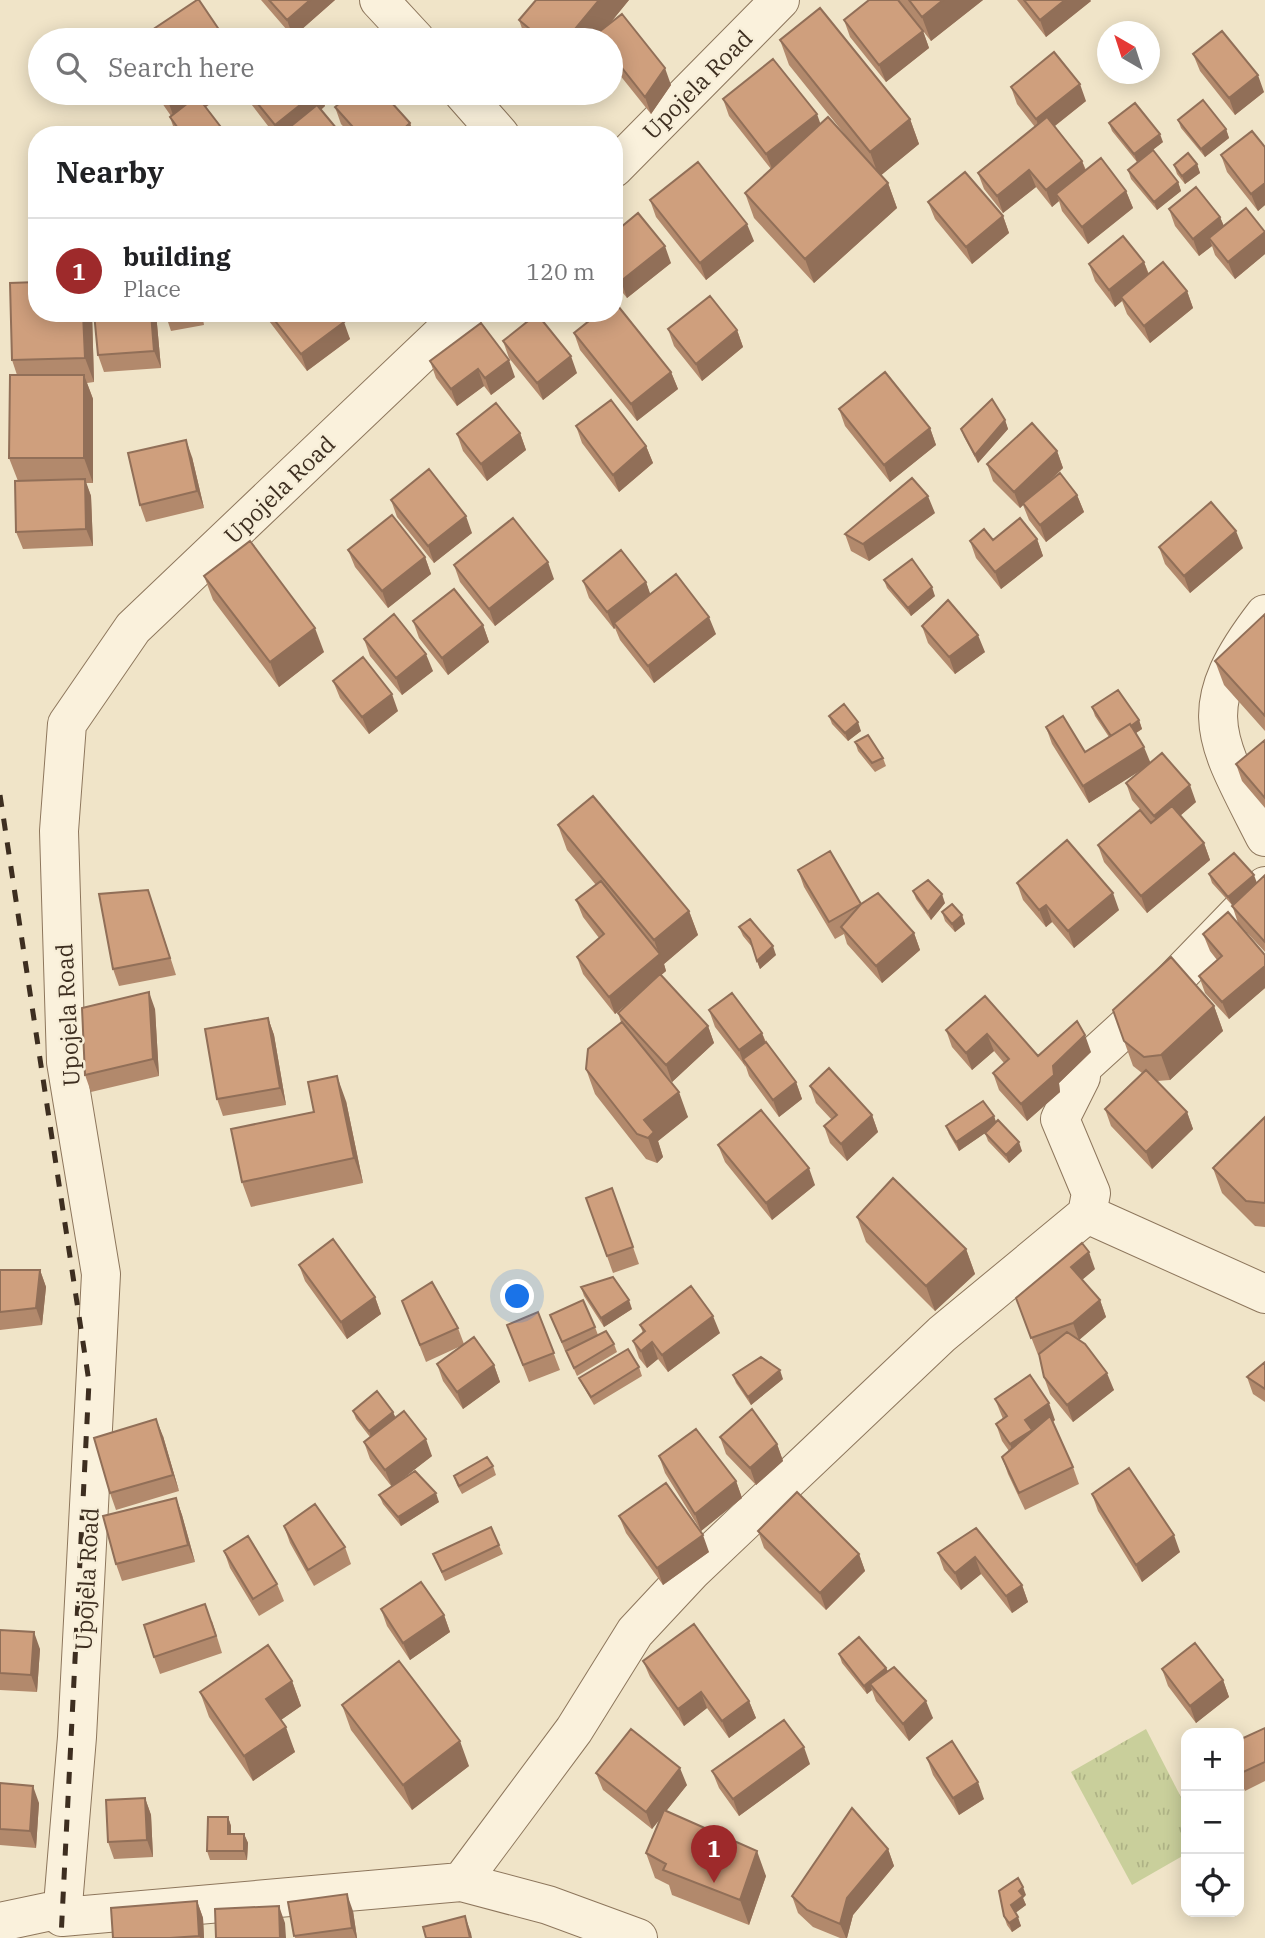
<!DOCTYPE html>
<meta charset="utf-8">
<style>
body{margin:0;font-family:"IBM Plex Serif",serif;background:#f6f6f6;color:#202124}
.controls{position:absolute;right:21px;bottom:21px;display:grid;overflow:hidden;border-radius:14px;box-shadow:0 4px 18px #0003}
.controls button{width:63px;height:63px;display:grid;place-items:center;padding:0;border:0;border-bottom:2px solid #e0e0e0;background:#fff;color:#202124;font:35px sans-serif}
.compass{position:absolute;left:1097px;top:21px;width:63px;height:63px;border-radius:50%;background:#fff;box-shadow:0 4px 18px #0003;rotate:321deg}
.you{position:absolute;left:518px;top:1297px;width:24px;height:24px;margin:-18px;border:5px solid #fff;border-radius:50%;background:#1a73e8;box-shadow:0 0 0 10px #1a73e833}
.badge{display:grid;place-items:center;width:46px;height:46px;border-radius:50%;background:#9e2a2b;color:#fff;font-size:23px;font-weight:700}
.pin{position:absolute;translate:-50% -58px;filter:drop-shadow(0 2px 4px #0008)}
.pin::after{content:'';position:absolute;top:37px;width:24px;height:21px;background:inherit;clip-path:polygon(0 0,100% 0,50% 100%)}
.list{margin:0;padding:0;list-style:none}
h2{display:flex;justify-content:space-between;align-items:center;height:91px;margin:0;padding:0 28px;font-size:30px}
h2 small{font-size:23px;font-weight:400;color:#757577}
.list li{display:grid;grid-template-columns:46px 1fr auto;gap:21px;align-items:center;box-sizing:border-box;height:105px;padding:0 28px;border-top:2px solid #e0e0e0}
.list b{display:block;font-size:26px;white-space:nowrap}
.list p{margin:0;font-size:23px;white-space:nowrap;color:#757577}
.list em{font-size:23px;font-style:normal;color:#757577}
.icon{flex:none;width:38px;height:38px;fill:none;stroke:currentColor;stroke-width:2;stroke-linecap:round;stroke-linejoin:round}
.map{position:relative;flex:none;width:1265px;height:1938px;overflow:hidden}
.search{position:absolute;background:#fff;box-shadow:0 4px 18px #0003;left:28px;top:28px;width:595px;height:77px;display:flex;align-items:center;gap:18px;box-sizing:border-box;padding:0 24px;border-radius:38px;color:#757577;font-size:26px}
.panel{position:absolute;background:#fff;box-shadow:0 4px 18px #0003;left:28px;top:126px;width:595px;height:196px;border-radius:28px}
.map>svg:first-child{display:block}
.park{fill:url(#park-tufts)}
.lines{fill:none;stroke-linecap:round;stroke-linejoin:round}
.minor-casing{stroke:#8d765c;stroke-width:40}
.minor{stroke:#faf1dc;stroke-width:38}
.rail{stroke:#3d2e20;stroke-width:5;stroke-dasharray:12 12;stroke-linecap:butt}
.wall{fill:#b2896c}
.shaded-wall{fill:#916f58}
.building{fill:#cf9f7d;stroke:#916f58;stroke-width:2}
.labels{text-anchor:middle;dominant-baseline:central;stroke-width:5;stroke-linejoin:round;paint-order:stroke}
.street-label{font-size:23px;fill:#3d2e20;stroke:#f7eed8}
</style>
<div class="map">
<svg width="1265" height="1938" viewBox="0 0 1265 1938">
<defs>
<pattern id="park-tufts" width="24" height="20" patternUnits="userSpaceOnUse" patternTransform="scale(1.75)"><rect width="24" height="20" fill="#c9cf9b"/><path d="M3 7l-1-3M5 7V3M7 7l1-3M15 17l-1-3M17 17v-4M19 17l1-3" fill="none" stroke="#aeb285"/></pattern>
</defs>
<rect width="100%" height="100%" fill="#f0e4c8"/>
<path class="park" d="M1146 1729 1186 1807V1854L1132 1885 1071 1772Z"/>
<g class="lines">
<g class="minor-casing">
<path id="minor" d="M379 0 416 40
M463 93 500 135
M614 168 780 0
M1265 614C1191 710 1215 738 1265 837
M1087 1214 1265 1294
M461 1882 574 1730 635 1632 691 1572 942 1334 1087 1214 1091 1193 1060 1119 1081 1077V1068L1148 1007 1265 886
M62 1917 77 1737 101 1274 66 1062 59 831 67 724 133 628 464 313
M62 1917 461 1882 548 1905 638 1938
M0 1922 61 1909 62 1917"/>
</g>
<use href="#minor" class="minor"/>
<path class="rail" d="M0 795 89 1382 61 1938"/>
</g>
<path class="wall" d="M261 0H335L293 37Z
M536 0H629L610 23 671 85 651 114 611 64V40H597V39L595 40H526L519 20Z
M898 0H983L931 41 923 31 929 48 886 82 850 37 844 20Z
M1017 0H1090L1091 1 1046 37Z
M780 40 910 119 919 144 881 175 888 183 897 208 814 283 754 218 745 193 771 169 729 116 723 99 821 124 854 146 789 65Z
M1193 54 1264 92 1235 115 1200 71Z
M1011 87 1086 101 1055 126 1082 161 1086 170 1126 191 1133 208 1088 244 1062 211 1059 201 1052 207 1036 187 1003 213 984 189 978 173 1035 127 1017 104Z
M155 93H226L206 107 227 135H176L170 117 171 116Z
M245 93H320L325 106 321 110 342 135H275L248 100Z
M335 107 410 123 414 135H351L341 124Z
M1178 120 1226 129 1229 138 1205 157 1181 128Z
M1109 123 1163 142 1137 162 1112 131Z
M1265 147V205L1258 211 1227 172 1221 155Z
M1197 164 1200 173 1185 184 1177 174 1174 165Z
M1128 170 1178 182 1181 191 1157 210 1131 179Z
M650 200 754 241 706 280 656 217Z
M928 202 1003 216 1009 233 972 264 935 219Z
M1169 209 1220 217 1224 226 1265 232V254L1235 279 1215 255 1212 246 1199 256 1175 226Z
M614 233 671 263 627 298 614 282Z
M1144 262 1149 274 1187 291 1193 308 1150 343 1127 314 1122 301 1115 307 1095 281 1089 264Z
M37 313H92L94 382 87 383 93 399V483H86L91 496 93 546 23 549 16 532 18 481 9 458 17 375 12 360Z
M156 313 161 368 104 372 98 355Z
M165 313H202L204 325 171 331Z
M263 313H337L350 339 307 371Z
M668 329 737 330 743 347 702 381 674 346Z
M574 333 671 372 678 389 637 421 580 350Z
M503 341 577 373 543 400 509 358Z
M430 361 515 377 491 395 484 386 457 406 436 378Z
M839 409 930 428 936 445 890 482 845 426Z
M1005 420 1008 429 978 463 964 437 961 429Z
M576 426 646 446 653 463 619 492 582 443Z
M520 433 526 450 487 481 463 451 457 434Z
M1057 451 1063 468 1046 485 1077 495 1084 512 1046 542 1029 520 1023 505 1020 508 993 481 987 464Z
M192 457 204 508 146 522 140 505Z
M391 500 472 533 434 563 397 517Z
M935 513 869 561 851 551 845 534Z
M1037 539 1043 556 1001 589 976 558 970 541Z
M1159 547 1243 548 1190 593 1165 564Z
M348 550 425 557 431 574 388 608 355 567Z
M454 565 554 579 495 626 460 582Z
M204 576 324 652 279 687 213 600Z
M884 580 935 596 911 616 887 588Z
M583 581 646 582 650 594 716 634 654 683 620 640 615 628 614 629 589 598Z
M1265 614V731L1224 685 1215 661Z
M413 621 483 625 489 642 448 675 419 638Z
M922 626 985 652 955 674 928 643Z
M364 639 433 671 402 695 370 656Z
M333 681 398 711 369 734 340 698Z
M1092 707 1139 720 1142 729 1136 733 1150 763 1196 802 1180 816 1204 843 1210 860 1147 913 1104 862 1098 845 1152 823 1132 800 1126 783 1142 769 1089 803 1052 744 1046 727 1085 752 1109 737 1095 716Z
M829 716 861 731 848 741 832 724Z
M1265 740V808L1242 781 1236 764Z
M855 742 883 758 886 766 875 772 858 751Z
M558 825 689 911 698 935 664 964 666 971 661 975 708 1026 714 1043 672 1082 659 1067 688 1117 658 1141 663 1157 657 1163 646 1159 595 1094 586 1069 621 1022 618 1013 637 995 615 1014 583 974 577 957 599 938 583 917 576 900 596 885 567 850Z
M798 870 914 933 920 950 882 983 847 944 844 934 835 939 804 887Z
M1209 874 1257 883 1265 875V952L1238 923 1232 905 1212 883Z
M1017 883 1119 910 1074 948 1052 922 1046 927 1023 900Z
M913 891 945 903 931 920 916 899Z
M154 907 176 975 119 986 113 969Z
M942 912 962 915 965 924 955 932 945 921Z
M739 927 776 955 760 969 752 947 743 936Z
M1203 934 1265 955V988L1229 1019 1205 993 1199 976 1217 960 1210 951Z
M985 996 1038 1056 1091 1052 1059 1083 1060 1092 1027 1121 999 1090 993 1073 1004 1063 994 1051 972 1070 952 1047 946 1030Z
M1214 1006 1223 1031 1170 1080 1157 1081 1187 1112 1193 1129 1152 1169 1111 1126 1105 1109 1142 1073 1133 1066 1113 1010Z
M155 1009 159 1076 91 1092 85 1075Z
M709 1010 762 1033 766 1042 796 1082 802 1099 779 1117 749 1076 746 1067 715 1027Z
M268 1018 274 1035 286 1105 223 1116 217 1099Z
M810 1086 872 1115 878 1132 847 1161 830 1143 824 1126 832 1120 816 1103Z
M346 1101 363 1183 251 1207 242 1182Z
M994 1116 996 1122 1022 1151 1009 1163 988 1141 985 1133 959 1151 949 1134 946 1126Z
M1265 1117V1227L1255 1226 1222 1193 1213 1168Z
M718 1145 815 1185 772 1220 725 1162Z
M612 1188 639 1264 613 1273 586 1198Z
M857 1217 966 1249 975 1274 935 1311 866 1242Z
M299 1265 375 1297 381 1314 347 1339 305 1281Z
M1095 1269 1082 1280 1100 1300 1106 1317 1079 1340 1114 1390 1073 1422 1050 1394 1044 1377 1039 1355H1038L1016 1298Z
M0 1270H40L46 1287 42 1325 0 1330Z
M581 1287 632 1309 604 1327 584 1296Z
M402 1301 458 1328 464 1344 494 1365 500 1382 463 1409 443 1381 437 1364 461 1346 426 1362Z
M538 1312 560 1370 529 1382 507 1325Z
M550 1315 595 1327 598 1335 614 1344 617 1352 577 1376 566 1351 573 1347 565 1351Z
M640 1325 720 1333 668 1372 658 1359 647 1368 639 1358 633 1341 643 1333Z
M1265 1362V1402L1253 1394 1247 1377Z
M639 1367 642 1376 594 1405 583 1386 579 1378Z
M733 1375 783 1379 751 1405 736 1383Z
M995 1399 1055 1420 1053 1422 1073 1467 1079 1484 1025 1510 1008 1474 1002 1457 1009 1451 1002 1441 996 1424 1003 1419Z
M353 1411 393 1412 395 1417 432 1456 393 1486 439 1502 401 1526 383 1504 379 1495 392 1487 370 1459 364 1442 370 1437 356 1419Z
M163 1436 179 1491 116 1510 110 1493Z
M720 1437 777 1444 783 1461 756 1485 726 1454Z
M659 1456 736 1481 742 1498 701 1531 665 1473Z
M493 1466 496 1475 462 1494 457 1485 454 1476Z
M1092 1494 1180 1552 1142 1582 1098 1511Z
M176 1498 182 1515 195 1562 122 1581 116 1564Z
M619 1516 709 1552 663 1585 626 1533Z
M284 1526 345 1547 351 1564 314 1586 290 1543Z
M976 1528 1022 1585 1028 1602 1012 1613 981 1574 961 1590 944 1570 938 1553Z
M758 1531 859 1554 865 1571 826 1610 764 1548Z
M499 1545 503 1554 445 1581 433 1554Z
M224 1551 277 1584 284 1601 259 1616 230 1568Z
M381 1609 444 1615 450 1632 410 1660 387 1626Z
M212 1621 222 1653 160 1674 154 1657Z
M0 1630 40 1649 37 1692 0 1690Z
M839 1654 886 1668 888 1671 933 1718 909 1741 876 1701 872 1690 867 1694 842 1663Z
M643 1661 749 1701 756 1718 729 1738 707 1708 684 1726 650 1677Z
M1162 1669 1223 1680 1229 1697 1196 1723 1168 1686Z
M292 1681 301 1706 281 1720 295 1752 253 1781 209 1717 200 1692Z
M342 1705 469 1766 412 1810 351 1730Z
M1265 1728V1781L1245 1791 1239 1778V1740Z
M927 1758 984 1799 959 1815 933 1775Z
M810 1764 739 1816 719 1788 712 1771Z
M596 1773 687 1785 666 1811 766 1876 749 1925 672 1895 669 1885 655 1878 646 1853 660 1819 652 1829 603 1790Z
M0 1783 39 1803 36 1848 0 1845Z
M145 1798 151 1815 153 1857 114 1859 108 1842Z
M228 1817 231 1826V1834H244L248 1843 247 1860H210L207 1851Z
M888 1849 894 1866 853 1915 847 1938H840L813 1927 798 1913 792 1896Z
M1026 1895 1023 1898 1026 1905 1015 1913 1021 1926 1012 1932 1007 1925 1004 1916Z
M197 1901 203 1918 204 1938H113Z
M288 1902 353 1911 357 1938H295Z"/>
<path class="shaded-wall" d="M310 0H335L293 37 287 20Z
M599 0H629L598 38 595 35 597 39 595 40H566Z
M943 0H983L931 41 922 17Z
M1065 0H1090L1091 1 1046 37 1040 20Z
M923 31 929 48 886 82 879 65Z
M665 68 671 85 651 114 645 97Z
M1258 75 1264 92 1235 115 1229 98Z
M1080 84 1086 101 1042 136 1036 119Z
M180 93H226L177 126 168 101Z
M315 93H320L325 106 290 135 285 131 286 135H279L275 125Z
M817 114 823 131 773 171 766 154Z
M910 119 919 144 879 177 870 152Z
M410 123 414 135H397Z
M1226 129 1229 138 1205 157 1201 149Z
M1160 134 1163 142 1137 162 1134 154Z
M1082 161 1088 178 1056 194 1059 201 1052 207 1046 190Z
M1197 164 1200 173 1185 184 1182 176Z
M1029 170 1036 187 1003 213 997 196Z
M1178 182 1181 191 1157 210 1154 202Z
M888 183 897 208 814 283 805 259Z
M1265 183V205L1258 211 1251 194Z
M1126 191 1133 208 1088 244 1082 227Z
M1003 216 1009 233 972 264 966 247Z
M1220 217 1227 234 1209 238 1212 246 1199 256 1193 239Z
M747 224 754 241 706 280 700 263Z
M1265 232V254L1235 279 1228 262Z
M665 246 671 263 627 298 621 281Z
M1144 262 1150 279 1121 297 1122 301 1115 307 1109 290Z
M1187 291 1193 308 1150 343 1144 326Z
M83 313H92L94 382 85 358Z
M151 313H156L161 368 154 351Z
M344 322 350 339 307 371 301 354Z
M737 330 743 347 702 381 696 364Z
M571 356 577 373 543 400 537 383Z
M509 360 515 377 491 395 485 378Z
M478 369 484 386 457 406 451 389Z
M671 372 678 389 637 421 631 404Z
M84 375 93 399V483L84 458Z
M1005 420 1008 429 978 463 975 455Z
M930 428 936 445 890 482 884 465Z
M520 433 526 450 487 481 481 464Z
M186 440 192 457 204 508 197 491Z
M646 446 653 463 619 492 613 475Z
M1057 451 1063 468 1020 508 1014 492Z
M85 479 91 496 93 546 86 529Z
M1077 495 1084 512 1046 542 1040 525Z
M928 496 935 513 869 561 863 544Z
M466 516 472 533 434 563 428 546Z
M1236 531 1243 548 1190 593 1184 576Z
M1037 539 1043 556 1001 589 995 572Z
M425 557 431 574 388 608 382 591Z
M548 562 554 579 495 626 489 609Z
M646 582 652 599 614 623 615 628 614 629 607 612Z
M932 587 935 596 911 616 908 608Z
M709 617 716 634 654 683 648 666Z
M483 625 489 642 448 675 442 658Z
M315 628 324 652 279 687 270 662Z
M978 635 985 652 955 674 949 657Z
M426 654 433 671 402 695 396 678Z
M392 694 398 711 369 734 362 717Z
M1139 720 1142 729 1116 746 1113 738Z
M858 722 861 731 848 741 845 733Z
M1144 747 1151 764 1089 803 1083 786Z
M1190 785 1196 802 1160 833 1154 816Z
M1204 843 1210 860 1147 913 1141 896Z
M1254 875 1257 883 1232 905 1228 897Z
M1113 893 1119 910 1074 948 1068 931Z
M942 894 945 903 931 920 928 912Z
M1046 905 1052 922 1046 927 1039 910Z
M689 911 698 935 664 964 666 971 615 1014 609 997 659 954 654 940Z
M962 915 965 924 955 932 952 924Z
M914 933 920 950 882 983 876 966Z
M773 946 776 955 760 969 757 961Z
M1265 966V988L1229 1019 1222 1002Z
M149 992 155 1009 159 1076 153 1059Z
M1214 1006 1223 1031 1170 1080 1161 1055Z
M268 1018 274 1035 286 1105 280 1088Z
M708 1026 714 1043 672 1082 666 1065Z
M762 1033 768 1050 743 1059 745 1067 739 1050Z
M987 1034 994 1051 972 1070 966 1053Z
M1085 1035 1091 1052 1059 1083 1060 1092 1027 1121 1021 1104 1053 1066Z
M337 1076 346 1101 363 1183 354 1158Z
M796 1082 802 1099 779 1117 773 1100Z
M679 1092 688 1117 658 1141 663 1157 657 1163 648 1138 644 1120Z
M1187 1112 1193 1129 1152 1169 1146 1152Z
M872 1115 878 1132 847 1161 841 1144Z
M994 1116 997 1125 959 1151 956 1142Z
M1019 1142 1022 1151 1009 1163 1006 1155Z
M809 1168 815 1185 772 1220 766 1203Z
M966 1249 975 1274 935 1311 926 1286Z
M1089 1252 1095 1269 1077 1284 1071 1267Z
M40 1270 46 1287 42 1325 36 1308Z
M375 1297 381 1314 347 1339 341 1322Z
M629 1300 632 1309 604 1327 601 1318Z
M1100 1300 1106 1317 1079 1340 1073 1323Z
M713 1316 720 1333 668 1372 662 1355Z
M652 1342 658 1359 647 1368 641 1351Z
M494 1365 500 1382 463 1409 457 1392Z
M780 1370 783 1379 751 1405 748 1397Z
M1107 1373 1114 1390 1073 1422 1067 1405Z
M1049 1403 1055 1420 1034 1435 1016 1461 1010 1444 1025 1420Z
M393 1412 397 1421 372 1440 369 1431Z
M156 1419 163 1436 179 1491 173 1475Z
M426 1439 432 1456 392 1487 385 1470Z
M777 1444 783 1461 756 1485 750 1468Z
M736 1481 742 1498 701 1531 695 1514Z
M436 1493 439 1502 401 1526 398 1517Z
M176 1498 182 1515 195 1562 188 1545Z
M703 1535 709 1552 663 1585 657 1568Z
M1174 1535 1180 1552 1142 1582 1136 1565Z
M859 1554 865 1571 826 1610 820 1593Z
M975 1557 981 1574 961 1590 955 1573Z
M1022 1585 1028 1602 1012 1613 1006 1596Z
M444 1615 450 1632 410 1660 403 1643Z
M34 1632 40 1649 37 1692 31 1675Z
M886 1668 890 1676 870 1684 872 1690 867 1694 864 1686Z
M1223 1680 1229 1697 1196 1723 1190 1706Z
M292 1681 301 1706 275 1724 266 1699Z
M701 1692 707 1708 684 1726 678 1709Z
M749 1701 756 1718 729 1738 722 1721Z
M926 1701 933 1718 909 1741 903 1724Z
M286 1727 295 1752 253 1781 244 1756Z
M460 1741 469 1766 412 1810 403 1785Z
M804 1747 810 1764 739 1816 733 1799Z
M680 1768 687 1785 652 1829 646 1812Z
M978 1782 984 1799 959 1815 953 1798Z
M33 1786 39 1803 36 1848 30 1831Z
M145 1798 151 1815 153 1857 147 1840Z
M228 1817 231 1826V1842L228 1834Z
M244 1834 248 1843 247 1860 244 1851Z
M888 1849 894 1866 853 1915 847 1938H846L840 1924 847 1898Z
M757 1851 766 1876 749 1925 740 1900Z
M1023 1887 1026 1895 1023 1898 1026 1905 1014 1914 1011 1905 1019 1891Z
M347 1894 353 1911 357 1938H356L352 1928Z
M197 1901 203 1918 204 1938H200L199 1936Z
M279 1906 285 1923 286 1938H280Z
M465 1916 471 1933 472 1938H470Z
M1018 1917 1021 1926 1012 1932 1009 1923Z"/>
<path class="building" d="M197 0H199L226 40H137Z
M269 0H310L287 20Z
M536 0H599L566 40H543L519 20Z
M869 0H898L923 31 879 65 844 20Z
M909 0H943L922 17Z
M1024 0H1065L1040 20Z
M820 8 910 119 870 152 780 40Z
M622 14 665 68 645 97 611 54V40H599L595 35Z
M1222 31 1258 75 1229 98 1193 54Z
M1054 52 1080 84 1036 119 1011 87Z
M773 59 817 114 766 154 723 99Z
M163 93H180L168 101Z
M249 93H315L275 125Z
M352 93H383L410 123 397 135H360L335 107Z
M197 96 227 135H183L170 117Z
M1203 100 1226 129 1201 149 1178 120Z
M1135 103 1160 134 1134 154 1109 123Z
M317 105 342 135H288L285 131Z
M828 117 888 183 805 259 745 193Z
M1047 117 1082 161 1046 190 1029 170 997 196 978 173Z
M1252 131 1265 147V183L1251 194 1221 155Z
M1153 150 1178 182 1154 202 1128 170Z
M1188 153 1197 164 1182 176 1174 165Z
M1101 158 1126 191 1082 227 1056 194Z
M698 162 747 224 700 263 650 200Z
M965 172 1003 216 966 247 928 202Z
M1196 187 1220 217 1193 239 1169 209Z
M1246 208 1265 232 1228 262 1209 238Z
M638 213 665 246 621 281 614 273V233Z
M1123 236 1144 262 1109 290 1089 264Z
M1163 262 1187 291 1144 326 1121 297Z
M37 282V313H83L85 358 12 360 10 283Z
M710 296 737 330 696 364 668 329Z
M614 301 671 372 631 404 574 333 599 313H614Z
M94 313H151L154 351 98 355Z
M269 313H337L344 322 301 354Z
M537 314 571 356 537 383 503 341Z
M481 323 509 360 485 378 478 369 451 389 430 361Z
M885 372 930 428 884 465 839 409Z
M10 375H84V458H9Z
M992 399 1005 420 975 455 961 429Z
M611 400 646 446 613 475 576 426Z
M496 403 520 433 481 464 457 434Z
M1032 423 1057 451 1014 492 987 464Z
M186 440 197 491 140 505 128 453Z
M429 469 466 516 428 546 391 500Z
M1060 473 1077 495 1040 525 1023 503Z
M912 478 928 496 863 544 845 534Z
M85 479 86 529 16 532 15 481Z
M1211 502 1236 531 1184 576 1159 547Z
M392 515 425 557 382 591 348 550Z
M513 518 548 562 489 609 454 565Z
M1020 518 1037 539 995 572 970 541 984 529 993 540Z
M250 541 315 628 270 662 204 576Z
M621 550 646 582 607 612 583 581Z
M912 559 932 587 908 608 884 580Z
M676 574 709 617 648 666 614 623Z
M454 589 483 625 442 658 413 621Z
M948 600 978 635 949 657 922 626Z
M394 614 426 654 396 678 364 639Z
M1265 614V716L1215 661Z
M363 657 392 694 362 717 333 681Z
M1118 690 1139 720 1131 726 1130 724 1111 736 1092 707Z
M844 704 858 722 845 733 829 716Z
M1063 716 1085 752 1130 724 1144 747 1083 786 1046 727Z
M868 735 883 758 872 763 855 742Z
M1265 740V798L1236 764Z
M1162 753 1190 785 1154 816 1126 783Z
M593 796 689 911 654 940 558 825Z
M1172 806 1204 843 1141 896 1098 845 1140 810 1151 823Z
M1067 840 1113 893 1068 931 1046 905 1039 910 1017 883Z
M830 851 861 904 878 893 914 933 876 966 841 927 861 904 829 922 798 870Z
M1234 853 1254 875 1228 897 1209 874Z
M1265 875V942L1232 906Z
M928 880 942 894 928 912 913 891Z
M601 881 660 954 609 997 577 957 604 934 576 900Z
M148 890 170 958 113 969 99 894Z
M952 904 962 915 952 924 942 912Z
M1228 912 1265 955V966L1222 1002 1199 976 1222 956 1203 934Z
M750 919 773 946 757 961 750 939 739 927Z
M1171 957 1214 1006 1161 1055 1144 1057 1124 1041 1113 1010Z
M660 974 708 1026 666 1065 618 1013Z
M149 992 153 1059 85 1075 82 1008Z
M732 993 762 1033 739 1050 709 1010Z
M985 996 1038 1056 1077 1021 1085 1035 1053 1066 1054 1075 1021 1104 993 1073 1009 1059 987 1034 966 1053 946 1030Z
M268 1018 280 1088 217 1099 205 1029Z
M622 1022 679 1092 644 1120 654 1132 648 1138 637 1134 586 1069 588 1049Z
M766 1042 796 1082 773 1100 743 1059Z
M829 1068 872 1115 841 1144 824 1126 837 1115 810 1086Z
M1146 1070 1187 1112 1146 1152 1105 1109Z
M337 1076 354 1158 242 1182 231 1129 314 1112 308 1082Z
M983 1101 994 1116 956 1142 946 1126Z
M761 1110 809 1168 766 1203 718 1145Z
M1265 1117V1203L1246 1201 1213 1168Z
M998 1120 1019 1142 1006 1155 985 1133Z
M893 1178 966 1249 926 1286 857 1217Z
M612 1188 633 1247 607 1256 586 1198Z
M333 1239 375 1297 341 1322 299 1265Z
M1082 1243 1089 1252 1071 1267 1100 1300 1073 1323 1031 1338 1016 1298Z
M0 1270H40L36 1308 0 1312Z
M613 1277 629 1300 601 1318 581 1287Z
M432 1282 458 1328 420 1345 402 1301Z
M691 1286 713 1316 662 1355 652 1342 641 1351 633 1341 645 1331 640 1325Z
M583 1300 595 1327 562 1342 550 1315Z
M538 1312 554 1353 523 1365 507 1325Z
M606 1331 614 1344 574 1368 566 1351Z
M1067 1332 1085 1344 1107 1373 1067 1405 1044 1377 1039 1354Z
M474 1337 494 1365 457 1392 437 1364Z
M628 1349 639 1367 591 1397 579 1378Z
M761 1357 780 1370 748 1397 733 1375Z
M1265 1362V1389L1247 1377Z
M1030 1375 1049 1403 1025 1420 1032 1430 1010 1444 996 1424 1007 1416 995 1399Z
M377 1391 393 1412 369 1431 353 1411Z
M752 1409 777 1444 750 1468 720 1437Z
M404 1411 426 1439 385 1470 364 1442Z
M1050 1416 1073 1467 1019 1493 1002 1457Z
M156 1419 173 1475 110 1493 94 1438Z
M696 1429 736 1481 695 1514 659 1456Z
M487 1457 493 1466 459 1486 454 1476Z
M1129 1468 1174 1535 1136 1565 1092 1494Z
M415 1471 436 1493 398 1517 379 1495Z
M666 1483 703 1535 657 1568 619 1516Z
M797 1492 859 1554 820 1593 758 1531Z
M176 1498 188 1545 116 1564 103 1516Z
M315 1504 345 1547 308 1570 284 1526Z
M491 1527 499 1545 442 1572 433 1554Z
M976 1528 1022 1585 1006 1596 975 1557 955 1573 938 1553Z
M248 1536 277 1584 253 1599 224 1551Z
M421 1582 444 1615 403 1643 381 1609Z
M205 1604 216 1636 154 1657 144 1625Z
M694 1624 749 1701 722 1721 701 1692 678 1709 643 1661Z
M0 1630 34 1632 31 1675 0 1673Z
M859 1637 886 1668 864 1686 839 1654Z
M1195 1643 1223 1680 1190 1706 1162 1669Z
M268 1645 292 1681 266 1699 286 1727 244 1756 200 1692Z
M399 1661 460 1741 403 1785 342 1705Z
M894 1667 926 1701 903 1724 870 1684Z
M784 1720 804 1747 733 1799 712 1771Z
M1265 1728V1762L1239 1774V1740Z
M631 1729 680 1768 646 1812 596 1773Z
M952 1741 978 1782 953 1798 927 1758Z
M0 1783 33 1786 30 1831 0 1829Z
M145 1798 147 1840 108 1842 106 1800Z
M852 1808 888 1849 847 1898 840 1924 807 1910 792 1896Z
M664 1810 757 1851 740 1900 663 1870 666 1864 646 1853Z
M208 1817H228V1834H244V1851H207Z
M1018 1878 1023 1887 1019 1891 1023 1896 1011 1905 1018 1917 1009 1923 1004 1916 999 1891Z
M347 1894 352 1928 294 1936 288 1902Z
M197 1901 199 1936 170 1938H113L111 1908Z
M279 1906 280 1938H216L215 1909Z
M465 1916 470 1938H426L423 1927Z"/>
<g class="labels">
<g class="street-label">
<text transform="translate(697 84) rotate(-45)">Upojela Road</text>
<text transform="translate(279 489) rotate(-44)">Upojela Road</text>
<text transform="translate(67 1015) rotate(-93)">Upojela Road</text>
<text transform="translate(86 1579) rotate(-87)">Upojela Road</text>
</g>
</g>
</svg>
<div class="controls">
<button>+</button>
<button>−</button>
<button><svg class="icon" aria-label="locate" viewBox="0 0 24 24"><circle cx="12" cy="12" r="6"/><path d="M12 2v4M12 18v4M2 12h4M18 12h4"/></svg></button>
</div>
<svg class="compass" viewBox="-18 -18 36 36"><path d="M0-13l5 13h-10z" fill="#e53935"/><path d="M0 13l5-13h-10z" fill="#757577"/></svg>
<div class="you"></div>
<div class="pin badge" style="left:714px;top:1883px">1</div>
<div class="search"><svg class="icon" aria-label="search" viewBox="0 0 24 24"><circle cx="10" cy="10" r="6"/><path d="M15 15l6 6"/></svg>Search here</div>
<section class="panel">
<h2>Nearby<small></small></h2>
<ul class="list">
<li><span class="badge">1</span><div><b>building</b><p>Place</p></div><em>120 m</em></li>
</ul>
</section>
</div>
